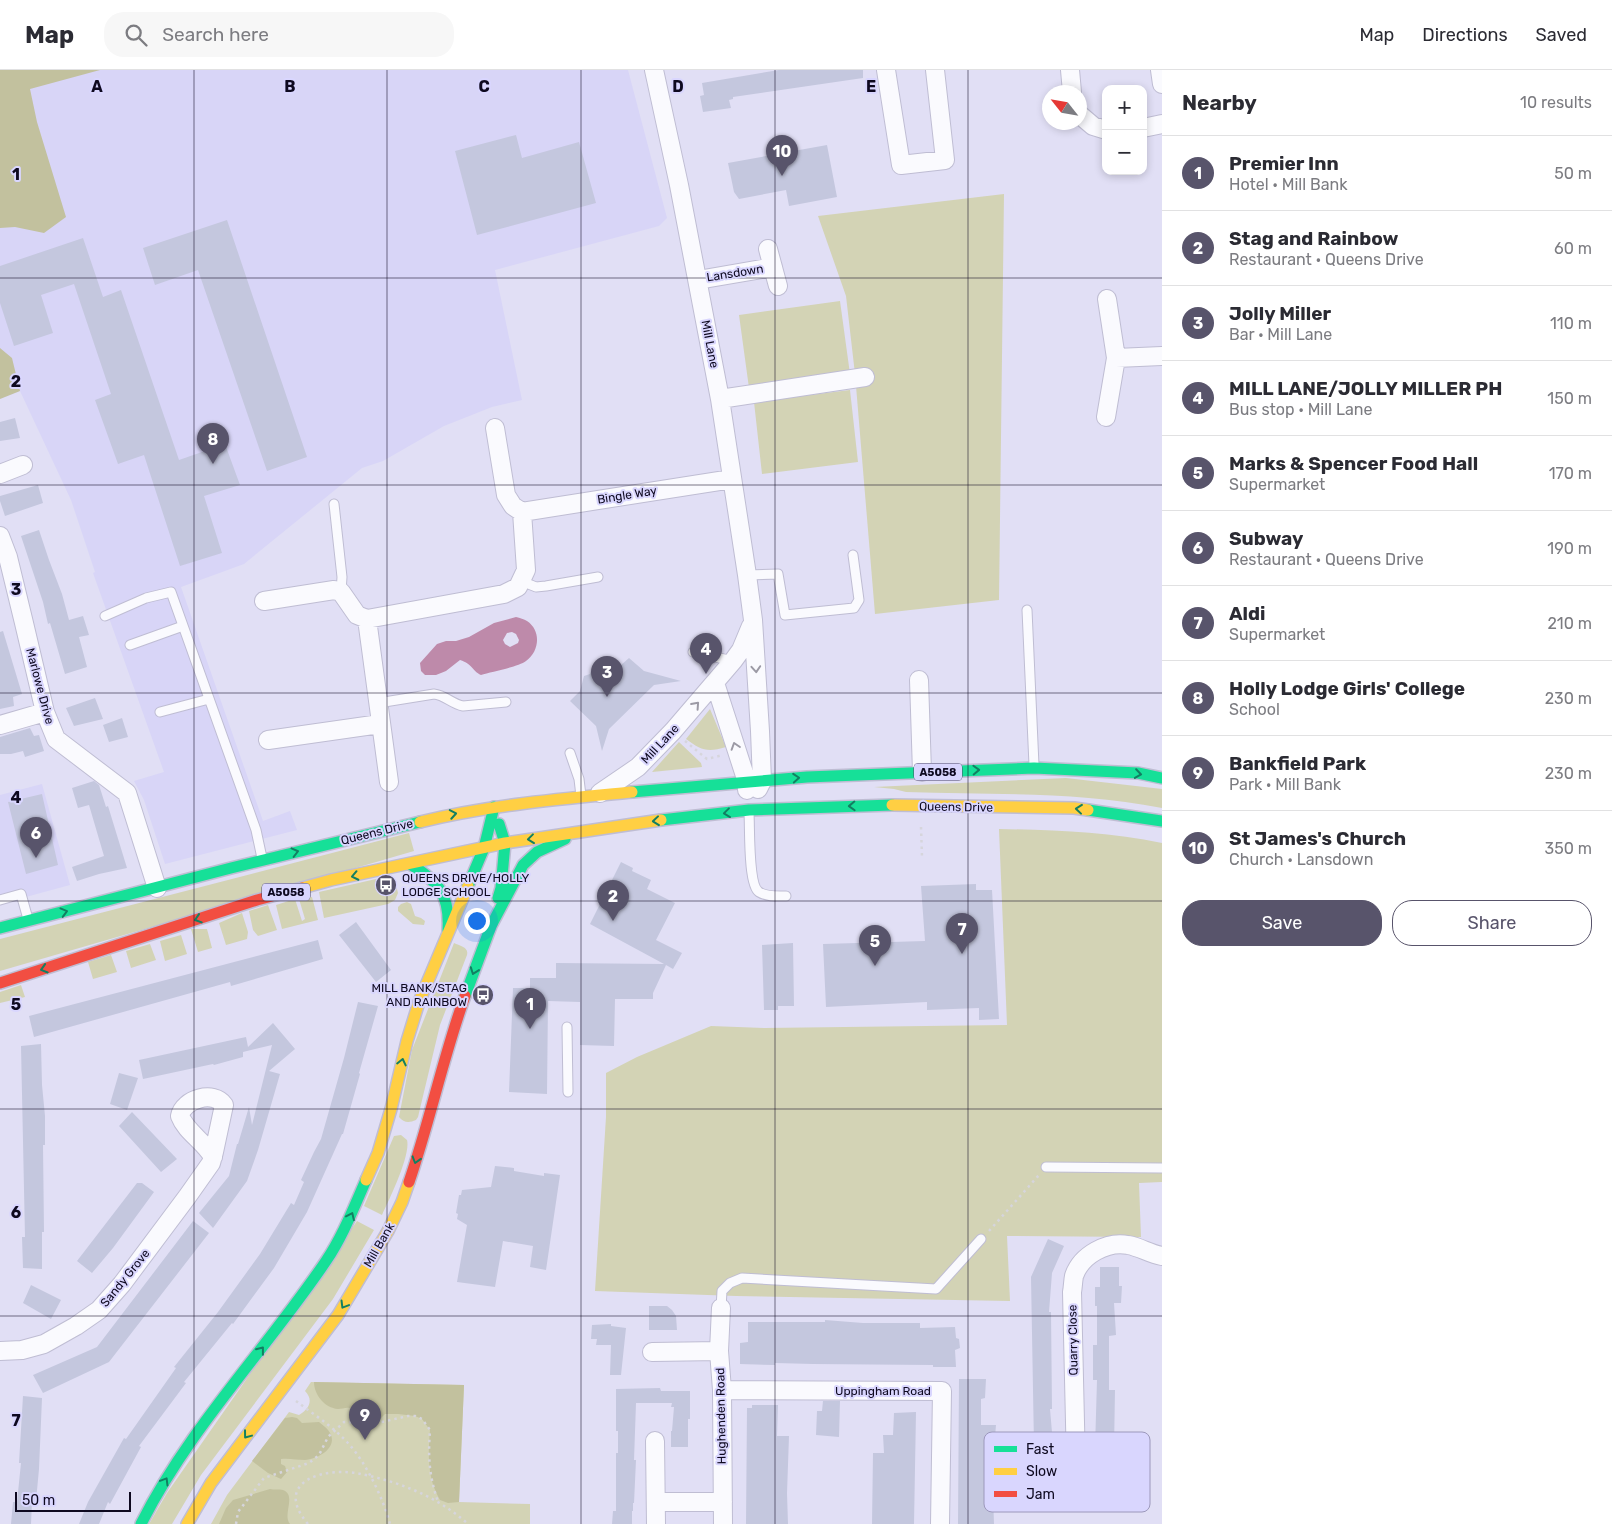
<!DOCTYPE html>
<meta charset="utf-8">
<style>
body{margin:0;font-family:Rubik,sans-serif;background:#f7f7f7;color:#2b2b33}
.controls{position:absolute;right:15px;top:15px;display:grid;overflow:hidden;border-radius:10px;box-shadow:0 2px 8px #0003}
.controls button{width:45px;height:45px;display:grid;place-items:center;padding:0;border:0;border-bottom:1px solid #e1e1e2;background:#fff;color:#2b2b33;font:25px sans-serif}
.compass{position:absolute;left:1042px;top:15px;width:45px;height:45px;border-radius:50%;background:#fff;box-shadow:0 2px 8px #0003;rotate:301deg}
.scale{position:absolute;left:15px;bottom:12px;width:116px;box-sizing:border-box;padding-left:5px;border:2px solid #0e0920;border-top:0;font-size:14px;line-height:18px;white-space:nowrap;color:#0e0920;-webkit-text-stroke:4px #d9d6fe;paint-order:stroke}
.you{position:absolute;left:476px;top:850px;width:18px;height:18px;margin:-12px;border:4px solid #fff;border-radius:50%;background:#1a73e8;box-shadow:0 0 0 8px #1a73e833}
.badge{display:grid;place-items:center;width:32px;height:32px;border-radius:50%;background:#58546b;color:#fff;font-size:16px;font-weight:700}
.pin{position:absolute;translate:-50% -41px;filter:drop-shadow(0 1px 2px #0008)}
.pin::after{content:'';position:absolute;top:26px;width:18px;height:15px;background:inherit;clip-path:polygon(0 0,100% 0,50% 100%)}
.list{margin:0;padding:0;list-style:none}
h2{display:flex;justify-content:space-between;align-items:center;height:65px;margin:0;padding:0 20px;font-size:21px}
h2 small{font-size:16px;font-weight:400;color:#7c7c81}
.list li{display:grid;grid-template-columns:32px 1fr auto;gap:15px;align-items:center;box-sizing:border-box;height:75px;padding:0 20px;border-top:1px solid #e1e1e2}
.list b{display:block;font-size:19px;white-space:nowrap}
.list p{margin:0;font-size:16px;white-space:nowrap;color:#7c7c81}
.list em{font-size:16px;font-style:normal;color:#7c7c81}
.actions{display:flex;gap:10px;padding:15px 20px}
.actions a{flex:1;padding:11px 0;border:1px solid #58546b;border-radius:20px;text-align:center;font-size:18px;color:#58546b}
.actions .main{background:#58546b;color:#fff}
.icon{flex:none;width:28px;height:28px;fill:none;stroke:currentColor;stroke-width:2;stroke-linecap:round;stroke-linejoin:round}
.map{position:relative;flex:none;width:1162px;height:1454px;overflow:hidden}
header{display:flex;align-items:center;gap:30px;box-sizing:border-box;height:70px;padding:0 25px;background:#fff;border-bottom:1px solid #e1e1e2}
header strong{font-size:24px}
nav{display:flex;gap:28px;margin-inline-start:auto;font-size:18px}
.search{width:350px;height:45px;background:#f7f7f7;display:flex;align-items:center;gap:12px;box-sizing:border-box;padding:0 18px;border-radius:20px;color:#7c7c81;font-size:19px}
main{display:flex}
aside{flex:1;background:#fff}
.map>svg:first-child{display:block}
.built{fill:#d8d5f7}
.green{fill:#d3d3b5}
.forest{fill:#c2c19e}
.water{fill:#be8aaa;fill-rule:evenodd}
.building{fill:#c4c7de}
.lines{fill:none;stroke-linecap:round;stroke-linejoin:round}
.lane-casing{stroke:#bfbdd3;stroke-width:11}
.street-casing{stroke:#bfbdd3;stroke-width:20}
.fast-casing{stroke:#bfbdd3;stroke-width:14}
.slow-casing{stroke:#bfbdd3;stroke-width:14}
.jam-casing{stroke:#bfbdd3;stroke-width:14}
.path{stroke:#d6d5dc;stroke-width:2.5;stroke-dasharray:2.5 4;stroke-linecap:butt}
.lane{stroke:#fafafe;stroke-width:9}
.street{stroke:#fafafe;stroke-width:18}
.fast{stroke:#16e098;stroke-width:11}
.slow{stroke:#ffcf43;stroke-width:11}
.jam{stroke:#f24e42;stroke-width:11}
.oneway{stroke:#9c9aa5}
.oneway2{stroke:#127f62}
.grid{fill:none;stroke:#0e0920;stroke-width:1;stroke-opacity:0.55}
.labels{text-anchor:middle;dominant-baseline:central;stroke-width:4;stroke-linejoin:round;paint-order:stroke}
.shield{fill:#d9d6fe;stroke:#4b4663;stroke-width:1}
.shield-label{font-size:11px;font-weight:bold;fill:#0e0920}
.street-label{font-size:12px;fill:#0e0920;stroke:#d9d6fe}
.poi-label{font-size:12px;fill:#0e0920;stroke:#d9d6fe;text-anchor:start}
.key{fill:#d9d6fe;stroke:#9c98bb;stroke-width:1}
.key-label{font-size:14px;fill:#0e0920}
.grid-label{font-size:16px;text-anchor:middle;font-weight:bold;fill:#0e0920;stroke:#d9d6fe;stroke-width:4;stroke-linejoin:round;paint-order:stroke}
</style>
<header>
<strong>Map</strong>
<div class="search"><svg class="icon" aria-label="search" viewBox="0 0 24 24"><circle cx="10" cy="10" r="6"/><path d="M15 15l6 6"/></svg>Search here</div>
<nav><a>Map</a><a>Directions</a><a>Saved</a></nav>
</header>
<main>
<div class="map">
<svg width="1162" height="1454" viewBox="0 0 1162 1454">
<rect width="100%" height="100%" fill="#e1dff5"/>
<path class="built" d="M0 0H628L667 148 659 156 495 200 522 330 492 337 444 356 383 391 362 398 244 494 181 517 263 751 290 741 297 760 165 794 144 730 134 711 164 702 93 503 95 502 71 430 20 321 0 329Z
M42 714 70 815 0 834V725Z"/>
<path class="green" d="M1004 124 999 530 875 544 855 304 846 226 818 146Z
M840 231 850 304 749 318 739 245Z
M850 320 858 392 762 404 754 332Z
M710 639 726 677C707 683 701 680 686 669Z
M679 672 701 693 702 697 652 702Z
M1066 708 1162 719V738C1076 721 993 725 906 722L894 719 874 717Z
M999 759C1054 760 1108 762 1162 773V1112L1139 1113 1141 1167 1007 1166 1010 1231 736 1226 595 1221 606 1047V1003L637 987 711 956 764 958 1007 955Z
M409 763 414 781 0 901V869Z
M376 809 377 818 396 815 398 823 395 830 388 834 324 848 319 822Z
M312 827 318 850 282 859 276 835 295 829 302 851 305 849 299 829Z
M407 832 411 834 415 846 421 848 425 851 424 855 413 854 398 841V837L401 834Z
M268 835 277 860 258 866 253 860 249 841Z
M242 843 248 862 247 869 226 875 219 853Z
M191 859H207L212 878 198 882Z
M181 865 187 884 165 891 160 871Z
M454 873C460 876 469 877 467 885L440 955 418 1047 416 1050C409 1053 404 1053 399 1047L412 980Z
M150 874 156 890 131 898 126 881Z
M111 885 117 902 93 909 88 892Z
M21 915 25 927 0 933V922Z
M401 1065 407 1070C411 1085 389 1130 382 1145L364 1136 394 1066Z
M357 1151 374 1160 333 1229 201 1405 172 1454H149L167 1423Z
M311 1312 464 1315 459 1432 530 1434V1454H211L227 1425 289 1342 299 1345C309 1339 314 1330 305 1321Z"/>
<path class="forest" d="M0 0H100L30 19 37 52 66 147 44 163 15 157 0 158Z
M0 278 12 288 20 321 0 329Z
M314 1312 464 1315 459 1432 448 1433 440 1430C427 1408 428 1385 430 1360L422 1349 415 1346 398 1344H385L377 1352C362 1353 362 1342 350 1338 346 1337 342 1339 338 1339 325 1338 314 1325 314 1312Z
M292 1347 297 1348 302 1353 319 1352C322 1355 326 1357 328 1360 341 1376 319 1389 305 1390 297 1390 289 1388 281 1389V1394L285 1396 287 1402 281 1409 268 1403 252 1391 285 1348Z
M270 1419C274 1420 279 1419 283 1420 297 1425 282 1445 290 1454H219L226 1438 233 1430Z"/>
<path class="water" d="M516 547C520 548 524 549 527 551 542 561 539 582 526 591 518 597 491 602 481 605 472 601 473 594 460 590L446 601 436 605H425L421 601 420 593 437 574 446 571H456L469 567 494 553ZM512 562 516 564 519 570 518 573 510 577 505 574 503 570 507 563Z"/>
<path class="building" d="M779 0H863V8L733 27V29L729 30 731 38 703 42 700 26 704 25 702 13Z
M516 65 522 88 579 72 596 133 477 165 455 81Z
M827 75 837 127 789 136 786 120 739 129 734 122 728 93Z
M227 150 307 387 267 401 198 200 155 215 143 178Z
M83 168 103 227 121 220 179 390 225 374 240 415 204 426 222 483 180 496 144 385 118 394 95 330 111 324 74 214 41 225 53 263 14 276 0 233V196Z
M15 348 20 368 0 371V352Z
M38 415 43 433 5 446 0 431V426Z
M39 460 49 490 62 524 69 550 83 546 89 565 79 567 87 597 65 604 50 553 48 554 43 532 21 466Z
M3 561 22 624 13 627 14 636 0 639V562Z
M629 588 644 601 681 611 654 615 609 659 602 681 596 656 570 631 580 621 584 606 590 604 592 599 598 597 603 602 616 590 621 595Z
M95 628 103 649 74 656 66 638Z
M122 648 128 667 109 672 103 655Z
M30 658 34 666 39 665 44 681 25 687 23 681 11 684H0V667Z
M94 711 99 715 106 737 108 736 127 798 99 804 77 811 72 797 104 786 89 735 78 738 72 718Z
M42 724 58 795 26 804 8 732Z
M621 792 633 798 632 801 651 810 647 819 675 833 656 870 682 883 673 899 666 895 653 923V929H615L614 976 580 975V932L548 931 547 1024 509 1022 513 918H530V908H556V893L664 894 590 854Z
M976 814V820H992L999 949 979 950V938L927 940V932L826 937 823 874 925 871 921 816Z
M356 852 391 900 376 912 339 865Z
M318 870 323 889 231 916 230 912 34 967 29 946Z
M793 873 794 936H778V940H764L762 875Z
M358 932 378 936 359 1003 360 1004 343 1064H342L307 1142 274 1198 233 1254 232 1253 184 1312 186 1313 139 1376 141 1377 110 1434 108 1432 99 1454H79L88 1432 124 1368 126 1369 176 1298 174 1297 218 1242 260 1184 291 1133 294 1135 304 1112 301 1110 314 1082 321 1069 344 988Z
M273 953 295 979 269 1001 280 1004 258 1080 247 1111 213 1158 199 1143 229 1106 237 1074H238L249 1037 252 1055 272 975 243 982V987L214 995 213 994 143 1009 139 990 246 967 248 977Z
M41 974 42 1015 45 1046V1075H43L44 1162H42V1199L23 1198 22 1167H25L21 976Z
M119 1003 138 1008 127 1040 110 1034Z
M132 1042 177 1089 161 1102 119 1056Z
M495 1096 514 1098V1101L544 1106V1103L560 1105 546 1200 530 1197 533 1176 503 1171 495 1217 457 1212 467 1155 457 1149 458 1144 456 1143 459 1125H461L462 1120 491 1117Z
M137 1113H142L154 1122 113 1178 92 1203 77 1191Z
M193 1151 209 1163 109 1292 43 1323 33 1305 97 1277Z
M1048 1169 1064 1176 1052 1203 1049 1242H1051L1052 1339H1050L1053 1374 1034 1376 1031 1207Z
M1100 1197H1119V1216H1122L1121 1233H1114L1116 1265 1109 1266V1320H1115L1114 1378H1095L1097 1310H1093V1275H1097V1236H1095V1217H1100Z
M31 1215 61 1230 51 1249 23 1233Z
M649 1236H667L672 1240 676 1246 677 1260H649Z
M825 1250 863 1253H920V1258L955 1257 956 1268 959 1269 960 1278 955 1280 956 1297H933V1295L813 1294 775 1293V1295L740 1294V1273L748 1272V1252H825Z
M611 1254V1256L626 1258 621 1305H610L611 1275H596L597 1269H591L592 1255Z
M959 1309H986L985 1328 981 1329V1355H996L990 1425H993L994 1454H958Z
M660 1318 661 1321H690V1349H688V1377H671V1361H672L674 1337H671L672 1333H636L634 1390H636L634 1433H633V1441H632V1454H612L613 1441H616V1383H618V1361H616V1319Z
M23 1326 42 1328 39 1399 36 1431H32L31 1454H11L13 1432H17L21 1393H19Z
M823 1331H840L839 1367 816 1365 817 1341H822Z
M752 1335H778L777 1366H789L787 1423 788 1454H746L747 1338H752Z
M916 1342 914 1454H872L873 1383H884L883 1365H893L894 1343Z"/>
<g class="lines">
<g class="lane-casing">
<path id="lane" d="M334 434 342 507 341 522
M747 505 778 504 785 545 854 538 859 530 853 485
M521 511 536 517 546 516 598 507
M1027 540 1034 695
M105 546 146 528 171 522 256 760 262 788
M130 575 183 556
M693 582 733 591
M378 633 434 624C445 625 452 634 463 636L506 632
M160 642 209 629
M570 683 579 709 581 726
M749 743C750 758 748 815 759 822 767 827 778 826 786 826
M0 830 21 824 28 849
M567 957 568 1022
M1046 1097 1162 1098
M721 1238 722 1221 730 1213 742 1208 936 1219 981 1169"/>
</g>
<g class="street-casing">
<path id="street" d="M654 0 679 115 720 329 747 505 753 550 760 661 762 711 758 719
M886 0 901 95 945 90 935 0
M1070 0 1072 22
M1160 0 1162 14
M1080 45 1093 56 1106 60
M1143 58 1162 54
M768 179 778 216
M698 210 773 197
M1116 288 1162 286
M720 329 865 307
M1106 347 1116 288 1107 229
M495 358 506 425 513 436 522 442
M0 404 23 395
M0 466 8 487 24 553 45 642 56 669 127 723 157 818
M264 531 334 520 341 522 357 545 367 549 504 524 518 517 526 500 522 442 732 409
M367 549 389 712
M919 610 922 702
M715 613 747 712V720
M0 655 45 642
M268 670 380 654
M600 723 638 697 673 661 733 591 741 580 751 556
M721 1238 719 1281 722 1320 723 1454
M0 1281 22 1280 44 1274 76 1256 99 1240 122 1214 187 1127 211 1093 214 1082 224 1035C214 1020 183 1029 180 1046 186 1062 204 1071 213 1087
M652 1282 719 1281
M722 1320 942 1321 940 1454
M655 1371 656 1454
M1059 1395 1076 1396
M1118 1398 1076 1396 1072 1222C1073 1217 1073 1211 1074 1206 1081 1185 1107 1171 1128 1175 1140 1177 1150 1184 1162 1186
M656 1432H723"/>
</g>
<g class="fast-casing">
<path id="fast" d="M632 722 807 707 1034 698 1138 703 1162 708
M1088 740 1162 751
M661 750 749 740 892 735
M410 794C439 812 450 825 448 860
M468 816 484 778 494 737
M498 828 501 818 505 773 499 754
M0 858 231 798 420 752
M465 926 491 856 523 795 537 782 565 769
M141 1454C189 1358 266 1280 326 1191 343 1166 354 1137 366 1110"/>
</g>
<g class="slow-casing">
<path id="slow" d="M892 735 1074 738 1088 740
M420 752C489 735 561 729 632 722
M302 818 331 810 505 773 661 750
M366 1110 378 1083 391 1039 407 971 419 932 468 816
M187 1454 211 1413 338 1245 388 1161 402 1132 409 1112"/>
</g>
<g class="jam-casing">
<path id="jam" d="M0 913 257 830 302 818
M409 1112C430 1051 443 987 465 926"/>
</g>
<path class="path" d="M685 671 707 689 723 685
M921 757 922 786
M989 1161 1039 1105
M296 1331C313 1344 332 1356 347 1372 366 1392 383 1428 390 1454
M236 1454 238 1442 264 1408 309 1393 319 1385 328 1367 344 1352 377 1353 408 1346H415L422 1349 430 1360C428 1388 429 1405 438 1432
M308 1454C271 1411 326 1396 361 1404 400 1412 438 1427 468 1454"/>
<use href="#lane" class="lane"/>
<use href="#street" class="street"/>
<use href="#fast" class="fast"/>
<use href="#slow" class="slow"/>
<use href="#jam" class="jam"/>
</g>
<defs><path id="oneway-chevron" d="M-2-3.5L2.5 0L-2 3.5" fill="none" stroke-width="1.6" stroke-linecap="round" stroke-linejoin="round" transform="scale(1.25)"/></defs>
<g class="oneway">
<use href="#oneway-chevron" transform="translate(756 599) rotate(86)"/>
<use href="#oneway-chevron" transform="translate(696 635) rotate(-48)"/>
<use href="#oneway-chevron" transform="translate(735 676) rotate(-108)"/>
</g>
<g class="oneway2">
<use href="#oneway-chevron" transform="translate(976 700) rotate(-2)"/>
<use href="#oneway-chevron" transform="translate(1138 704) rotate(8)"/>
<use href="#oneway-chevron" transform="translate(796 708) rotate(-4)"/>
<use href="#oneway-chevron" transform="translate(852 736) rotate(178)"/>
<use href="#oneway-chevron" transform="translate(1079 739) rotate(-174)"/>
<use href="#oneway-chevron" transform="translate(727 743) rotate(173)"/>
<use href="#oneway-chevron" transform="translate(453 744) rotate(-10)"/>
<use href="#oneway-chevron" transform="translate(656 751) rotate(174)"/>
<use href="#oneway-chevron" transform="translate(531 769) rotate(173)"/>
<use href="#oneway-chevron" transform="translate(295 782) rotate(-14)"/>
<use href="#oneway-chevron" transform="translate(355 806) rotate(168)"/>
<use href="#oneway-chevron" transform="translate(64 842) rotate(-15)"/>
<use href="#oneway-chevron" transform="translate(198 849) rotate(162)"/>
<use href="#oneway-chevron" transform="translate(44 899) rotate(163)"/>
<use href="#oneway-chevron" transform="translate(474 901) rotate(110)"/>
<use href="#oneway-chevron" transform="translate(402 992) rotate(-77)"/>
<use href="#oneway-chevron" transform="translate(416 1090) rotate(107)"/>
<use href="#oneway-chevron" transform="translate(351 1146) rotate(-65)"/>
<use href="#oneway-chevron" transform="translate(344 1235) rotate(121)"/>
<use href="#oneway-chevron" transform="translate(261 1280) rotate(-52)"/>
<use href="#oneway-chevron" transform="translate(247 1365) rotate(127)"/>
<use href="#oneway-chevron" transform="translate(165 1411) rotate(-59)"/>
</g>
<path class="grid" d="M194 0V1454M387 0V1454M581 0V1454M775 0V1454M968 0V1454M0 208H1162M0 415H1162M0 623H1162M0 831H1162M0 1039H1162M0 1246H1162"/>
<defs>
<g id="bus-disc" transform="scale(1.125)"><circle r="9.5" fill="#58546b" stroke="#d9d6fe"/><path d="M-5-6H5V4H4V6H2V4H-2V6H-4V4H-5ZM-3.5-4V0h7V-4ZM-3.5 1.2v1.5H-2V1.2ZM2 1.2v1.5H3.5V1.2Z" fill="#fff"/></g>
</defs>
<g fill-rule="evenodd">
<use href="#bus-disc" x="386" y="815"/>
<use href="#bus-disc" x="483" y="925"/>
</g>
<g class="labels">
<g class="shield">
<rect x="914" y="693.5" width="48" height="17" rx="4"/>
<rect x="262" y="813.5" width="48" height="17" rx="4"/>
</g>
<g class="shield-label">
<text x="938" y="702">A5058</text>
<text x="286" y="822">A5058</text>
</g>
<g class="street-label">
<text transform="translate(735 203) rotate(-9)">Lansdown</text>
<text transform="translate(710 274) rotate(79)">Mill Lane</text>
<text transform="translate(627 425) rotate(-9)">Bingle Way</text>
<text transform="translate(40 616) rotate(75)">Marlowe Drive</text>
<text transform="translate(660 674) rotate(-47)">Mill Lane</text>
<text transform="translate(956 737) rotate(1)">Queens Drive</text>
<text transform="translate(377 762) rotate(-14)">Queens Drive</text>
<text transform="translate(379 1175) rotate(-60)">Mill Bank</text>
<text transform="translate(125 1208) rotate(-51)">Sandy Grove</text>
<text transform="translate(1073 1270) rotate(-91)">Quarry Close</text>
<text x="883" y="1321">Uppingham Road</text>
<text transform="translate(721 1346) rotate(-91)">Hughenden Road</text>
</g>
<g class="poi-label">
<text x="402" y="808">QUEENS DRIVE/HOLLY<tspan x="402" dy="14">LODGE SCHOOL</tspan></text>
<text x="467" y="918" text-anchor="end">MILL BANK/STAG<tspan x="467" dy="14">AND RAINBOW</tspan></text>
</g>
</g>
<rect x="984" y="1362" width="166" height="80" rx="8" class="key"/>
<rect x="994" y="1376" width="23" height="6" fill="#16e098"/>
<rect x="994" y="1398" width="23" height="7" fill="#ffcf43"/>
<rect x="994" y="1421" width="23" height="6" fill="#f24e42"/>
<g class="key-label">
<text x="1026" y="1384">Fast</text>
<text x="1026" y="1406">Slow</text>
<text x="1026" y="1429">Jam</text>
</g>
<g class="grid-label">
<text x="97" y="22">A</text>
<text x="290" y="22">B</text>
<text x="484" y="22">C</text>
<text x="678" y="22">D</text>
<text x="871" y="22">E</text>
<text x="16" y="110">1</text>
<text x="16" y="317">2</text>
<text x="16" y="525">3</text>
<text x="16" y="733">4</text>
<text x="16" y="940">5</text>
<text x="16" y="1148">6</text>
<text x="16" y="1356">7</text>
</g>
</svg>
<div class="controls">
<button>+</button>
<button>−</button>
</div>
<svg class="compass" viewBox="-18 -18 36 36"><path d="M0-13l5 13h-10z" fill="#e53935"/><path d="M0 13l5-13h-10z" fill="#7c7c81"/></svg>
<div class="scale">50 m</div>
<div class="you"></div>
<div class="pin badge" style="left:530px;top:959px">1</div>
<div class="pin badge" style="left:613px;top:851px">2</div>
<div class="pin badge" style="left:607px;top:627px">3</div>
<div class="pin badge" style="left:706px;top:604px">4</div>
<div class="pin badge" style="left:875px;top:896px">5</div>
<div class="pin badge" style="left:36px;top:788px">6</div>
<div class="pin badge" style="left:962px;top:884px">7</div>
<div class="pin badge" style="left:213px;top:394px">8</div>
<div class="pin badge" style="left:365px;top:1370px">9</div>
<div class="pin badge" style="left:782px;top:106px">10</div>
</div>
<aside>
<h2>Nearby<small>10 results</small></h2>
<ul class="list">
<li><span class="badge">1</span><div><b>Premier Inn</b><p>Hotel · Mill Bank</p></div><em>50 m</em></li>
<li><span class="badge">2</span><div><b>Stag and Rainbow</b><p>Restaurant · Queens Drive</p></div><em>60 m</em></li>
<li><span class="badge">3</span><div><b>Jolly Miller</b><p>Bar · Mill Lane</p></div><em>110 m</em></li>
<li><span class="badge">4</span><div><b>MILL LANE/JOLLY MILLER PH</b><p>Bus stop · Mill Lane</p></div><em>150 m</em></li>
<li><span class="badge">5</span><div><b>Marks &amp; Spencer Food Hall</b><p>Supermarket</p></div><em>170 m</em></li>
<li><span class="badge">6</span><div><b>Subway</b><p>Restaurant · Queens Drive</p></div><em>190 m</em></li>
<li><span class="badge">7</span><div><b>Aldi</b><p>Supermarket</p></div><em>210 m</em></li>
<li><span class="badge">8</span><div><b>Holly Lodge Girls' College</b><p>School</p></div><em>230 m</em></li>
<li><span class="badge">9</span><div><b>Bankfield Park</b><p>Park · Mill Bank</p></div><em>230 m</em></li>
<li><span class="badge">10</span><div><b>St James's Church</b><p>Church · Lansdown</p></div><em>350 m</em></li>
</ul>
<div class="actions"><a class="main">Save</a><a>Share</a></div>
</aside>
</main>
